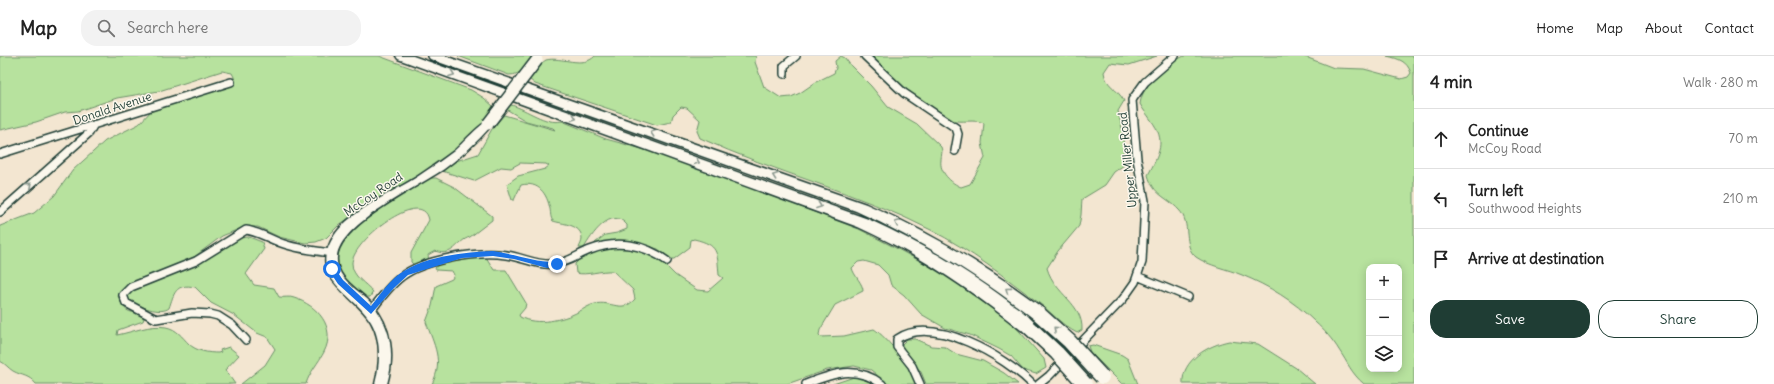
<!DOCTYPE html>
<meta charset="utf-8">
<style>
body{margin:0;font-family:Delius,sans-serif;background:#f2f2f2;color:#222}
.controls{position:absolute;right:12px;bottom:12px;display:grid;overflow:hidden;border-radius:8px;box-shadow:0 2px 10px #0003}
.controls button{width:36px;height:36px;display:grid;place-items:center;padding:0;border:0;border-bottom:1px solid #e0e0e0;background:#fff;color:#222;font:20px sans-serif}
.stop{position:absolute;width:12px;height:12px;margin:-9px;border:3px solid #1a73e8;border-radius:50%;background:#fff}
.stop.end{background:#1a73e8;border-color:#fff;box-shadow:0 1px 4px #0008}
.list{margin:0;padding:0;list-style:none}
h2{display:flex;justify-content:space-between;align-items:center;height:52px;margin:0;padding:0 16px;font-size:17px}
h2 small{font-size:13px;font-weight:400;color:#767676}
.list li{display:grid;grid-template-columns:26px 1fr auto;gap:12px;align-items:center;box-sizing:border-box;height:60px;padding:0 16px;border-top:1px solid #e0e0e0}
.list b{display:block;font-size:15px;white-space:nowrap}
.list p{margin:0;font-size:13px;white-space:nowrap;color:#767676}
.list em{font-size:13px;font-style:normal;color:#767676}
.actions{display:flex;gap:8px;padding:12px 16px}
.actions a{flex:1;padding:9px 0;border:1px solid #1f3d34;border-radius:16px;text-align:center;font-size:14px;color:#1f3d34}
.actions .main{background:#1f3d34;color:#fff}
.icon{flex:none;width:22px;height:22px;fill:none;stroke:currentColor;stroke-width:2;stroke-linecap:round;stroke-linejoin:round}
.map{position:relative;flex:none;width:1414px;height:328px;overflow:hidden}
header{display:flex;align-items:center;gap:24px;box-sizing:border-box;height:56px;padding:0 20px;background:#fff;border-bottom:1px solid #e0e0e0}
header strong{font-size:19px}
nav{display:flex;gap:22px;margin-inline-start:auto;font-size:14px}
.search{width:280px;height:36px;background:#f2f2f2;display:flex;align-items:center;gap:10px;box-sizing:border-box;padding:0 14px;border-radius:16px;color:#767676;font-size:15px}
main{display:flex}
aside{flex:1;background:#fff}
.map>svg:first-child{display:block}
.green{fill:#b7e29e;stroke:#6b9069;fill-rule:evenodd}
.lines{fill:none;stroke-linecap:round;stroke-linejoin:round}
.street-casing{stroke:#1f3d34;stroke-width:10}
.secondary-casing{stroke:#1f3d34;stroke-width:3}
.highway-casing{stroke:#1f3d34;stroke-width:3}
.street{stroke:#fbf7ec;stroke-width:7}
.secondary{fill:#fbf7ec;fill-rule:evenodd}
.highway{fill:#fbf7ec;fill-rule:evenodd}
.secondary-bridge-casing{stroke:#1f3d34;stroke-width:14;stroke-linecap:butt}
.highway-bridge-casing{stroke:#1f3d34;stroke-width:17;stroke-linecap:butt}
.secondary-bridge{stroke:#fbf7ec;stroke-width:11}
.highway-bridge{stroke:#fbf7ec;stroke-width:14}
.oneway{stroke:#8d9a90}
.route{fill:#1a73e8}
.labels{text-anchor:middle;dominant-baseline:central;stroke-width:3;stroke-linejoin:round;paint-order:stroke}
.street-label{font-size:12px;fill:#1f3d34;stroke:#fbf7ec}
</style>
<header>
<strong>Map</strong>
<div class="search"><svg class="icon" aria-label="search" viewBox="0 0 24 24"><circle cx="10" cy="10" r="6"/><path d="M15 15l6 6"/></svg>Search here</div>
<nav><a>Home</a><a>Map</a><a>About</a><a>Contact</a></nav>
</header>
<main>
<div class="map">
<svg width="1414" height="328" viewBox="0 0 1414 328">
<rect width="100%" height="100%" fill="#f3e6d1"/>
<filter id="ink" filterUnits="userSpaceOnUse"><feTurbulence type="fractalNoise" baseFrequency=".025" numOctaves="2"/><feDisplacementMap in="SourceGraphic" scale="8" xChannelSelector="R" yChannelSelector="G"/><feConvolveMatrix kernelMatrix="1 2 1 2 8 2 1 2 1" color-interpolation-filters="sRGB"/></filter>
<g filter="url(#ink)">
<path class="green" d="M0 0H379L471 34 484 42 493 50 485 65 454 94 437 108 368 149 339 169 326 182 316 186 305 187 279 181 258 171H244L222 180 194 201 121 235 118 240C128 265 134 250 144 262L143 265 118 274 117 279C133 276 150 268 166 271 177 273 182 281 189 288 196 295 208 297 218 297L221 296 220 294 229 291 239 299 225 314 235 328H36C29 319 22 320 13 315 8 312 6 308 0 305V170L34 157 54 140 73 114 93 96 105 85 139 68 152 54 234 26V21L232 17 222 15 159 35 117 42 78 55 65 56 36 66 0 74Z
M458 0H534C527 10 522 19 509 19Z
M595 0H756L755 6 764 31 781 42 791 41 800 37 816 26 834 17 836 12 835 5 841 0 845 2 851 10 871 30 888 51 917 68 941 91C943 96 941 99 941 104 939 116 951 127 961 131L970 128 985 102 982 87 984 67C974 63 962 67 951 64 922 54 890 21 868 0H1157L1129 9 1110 7 1104 16C1105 29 1118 33 1124 45L1118 55 1123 77 1124 109 1114 116 1105 129 1082 143 1081 159 1079 170 1058 195 1047 212C1055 239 1083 247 1082 274L1077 277C1063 270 1052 257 1039 247 1005 221 970 194 931 174 857 136 776 117 700 82L697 75 700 64 687 52 681 51 673 59 671 66 657 69 535 28 529 23C534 17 539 8 546 4 561 0 583 13 595 0Z
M1184 0H1303L1334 12 1364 13 1401 23 1408 21 1411 17C1407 5 1399 3 1387 0H1414V328H1364C1351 317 1348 307 1339 294 1333 284 1324 274 1315 266 1294 245 1269 230 1242 219 1228 213 1209 210 1196 201 1182 190 1192 167 1179 154 1166 140 1154 140 1148 119 1159 98 1167 85 1151 64 1147 58 1143 54 1140 48 1143 26 1165 9 1184 0ZM1369 211H1399V313H1369Z
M511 49C527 53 545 69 562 65L606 83 649 95 746 130 859 173 894 191 944 218 1013 268 1044 303 1046 312 1036 318 1023 314 1011 300 999 293 970 279 945 272 921 258 904 239 891 229 888 219 878 209 864 205 858 206 852 212C854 220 863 227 863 235L835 249 820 274 819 279 821 281 844 280 874 273C887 281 913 314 915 328H888L871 314 854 310 827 314 787 328H432C444 305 434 289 426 266L432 250 436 230 452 223 454 219 452 215 436 214 435 212C448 200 469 202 486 201L494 214H506L526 247 525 252 519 259 520 261C536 270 563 264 578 256 584 253 589 249 595 248 611 244 622 258 635 243L633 234 613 215C600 214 587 220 576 217L575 208 581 202 600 193 631 190 660 204 675 219 697 234 708 235 723 222 719 219C717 196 719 189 694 183L691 184 690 191 674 203H671L658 193 641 188 611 185 595 189V187L605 179 617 177 627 173V169C611 149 591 180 584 192H579C580 189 582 186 582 183 582 168 562 168 553 165 550 161 551 158 550 153 547 138 539 125 521 129L514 144H512L507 128 518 120 545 113 549 110 546 108 520 107 511 112 501 111 474 125 442 115 453 106 478 98 492 73 504 59 555 74 553 72 526 65 506 53 507 50Z
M430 122H436L454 131 492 160V164L470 181C456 185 454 202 435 195L428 199 429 205 415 210 411 206V197L429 164C423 130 353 184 352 207 352 221 366 227 373 236L370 241H367C359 236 339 221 337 211 334 198 342 184 351 175 356 170 363 166 368 162 387 147 408 131 430 122Z
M249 181 262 186 264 193 246 218 254 229 274 232 279 241C284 242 290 240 294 242 317 249 337 271 324 296 319 306 309 317 306 328H241L265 309 275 293 267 281 257 277 234 259 211 247 195 231C175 227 174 238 169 252 161 259 138 250 129 245L128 239 133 233 239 182Z
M907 283H915L931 290 945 291 956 298 983 305 1004 317 1018 328H926L921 316 903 292 902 288Z
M1229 285 1258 288 1296 312 1315 328H1183C1181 304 1209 289 1229 285Z
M1093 289 1122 299 1128 303 1138 328H1122L1090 296 1088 290Z
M854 321 862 322 874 328H833Z"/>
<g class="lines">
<g class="street-casing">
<path id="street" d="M865 0 904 37 956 72 958 78 955 95
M784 18V10L796 0
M0 98 231 26
M0 156 89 77 93 70
M1137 220 1188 241
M371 255C380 243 389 230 401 221 423 203 478 195 506 199 522 201 538 210 554 208 568 207 577 199 590 194 617 183 644 188 667 205
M246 284 232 269 218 260 210 258 192 257 156 263 126 247 123 239 131 231 196 205 246 174C260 176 271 184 284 188 299 193 315 195 331 197
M806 328C834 317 855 309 882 328
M920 328 912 310 897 291V283C933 258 1005 301 1032 328
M1039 328 1049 320 1123 243 1135 226 1142 206 1145 145 1137 103 1132 44 1145 26 1175 0"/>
</g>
<g class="secondary-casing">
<path id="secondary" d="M488 65 491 66 493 68 491 70C477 86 462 100 444 113 418 131 339 168 337 201 335 223 360 234 372 248 392 271 395 300 387 328H375C380 308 382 285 371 266 358 242 314 224 328 192 332 181 339 172 347 165 368 147 394 135 417 121 429 113 442 104 454 95 462 88 481 67 488 65Z"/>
</g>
<g class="highway-casing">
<path id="highway" d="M396 0H413L868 163C918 186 964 212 1008 245 1017 252 1030 259 1035 269L1033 274 1027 276 1021 274C970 233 918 198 858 171L398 3Z
M428 0H445L866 148C930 176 988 211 1044 253L1047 258 1044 263 1039 264 1034 263C978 219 920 184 856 155L430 3Z"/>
</g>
<use href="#street" class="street"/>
<use href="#secondary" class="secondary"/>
<use href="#highway" class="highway"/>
<g class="secondary-bridge-casing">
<path id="secondary-bridge" d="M488 68 537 4"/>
</g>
<g class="highway-bridge-casing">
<path id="highway-bridge" d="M1039 258 1069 285 1102 321
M1027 269 1057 297 1085 328"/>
</g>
<use href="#secondary-bridge" class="secondary-bridge"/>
<use href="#highway-bridge" class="highway-bridge"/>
</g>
<defs><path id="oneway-chevron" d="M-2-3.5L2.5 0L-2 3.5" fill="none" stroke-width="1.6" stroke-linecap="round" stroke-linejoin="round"/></defs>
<g class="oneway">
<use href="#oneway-chevron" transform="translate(452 18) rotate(20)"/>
<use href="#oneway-chevron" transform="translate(574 62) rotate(20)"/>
<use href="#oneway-chevron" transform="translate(653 77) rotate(-161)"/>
<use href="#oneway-chevron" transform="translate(697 106) rotate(20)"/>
<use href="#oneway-chevron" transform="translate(775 120) rotate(-160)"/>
<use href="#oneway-chevron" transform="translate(29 130) rotate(-41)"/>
<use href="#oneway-chevron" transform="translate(819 150) rotate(20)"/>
<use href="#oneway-chevron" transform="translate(897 167) rotate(-154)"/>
<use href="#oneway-chevron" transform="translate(1008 234) rotate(-144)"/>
<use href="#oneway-chevron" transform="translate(1056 273) rotate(-138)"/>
</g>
</g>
<path class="route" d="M493 195C514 198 537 207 557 206L561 208 557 211 547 212 514 203 493 200 462 202 408 219 394 232 371 258 338 228 328 213 329 211H334L343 224 371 250C381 238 390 223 404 215 428 200 466 196 493 195Z"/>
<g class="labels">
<g class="street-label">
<text transform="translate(112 52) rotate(-18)">Donald Avenue</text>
<text transform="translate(1127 104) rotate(-96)">Upper Miller Road</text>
<text transform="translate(373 138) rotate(-34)">McCoy Road</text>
</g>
</g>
</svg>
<div class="controls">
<button>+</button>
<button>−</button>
<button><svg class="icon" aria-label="layers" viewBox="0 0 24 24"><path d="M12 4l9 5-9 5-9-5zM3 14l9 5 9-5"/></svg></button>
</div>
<div class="stop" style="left:332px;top:213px"></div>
<div class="stop end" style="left:557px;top:208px"></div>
</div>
<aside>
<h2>4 min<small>Walk · 280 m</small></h2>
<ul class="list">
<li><svg class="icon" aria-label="ahead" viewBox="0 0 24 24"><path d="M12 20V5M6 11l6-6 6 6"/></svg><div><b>Continue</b><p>McCoy Road</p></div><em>70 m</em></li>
<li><svg class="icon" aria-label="left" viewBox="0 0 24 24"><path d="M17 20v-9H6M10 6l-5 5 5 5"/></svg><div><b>Turn left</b><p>Southwood Heights</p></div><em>210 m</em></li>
<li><svg class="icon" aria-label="arrive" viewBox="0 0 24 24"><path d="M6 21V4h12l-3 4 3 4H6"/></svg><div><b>Arrive at destination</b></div></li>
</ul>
<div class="actions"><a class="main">Save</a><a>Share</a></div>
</aside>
</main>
